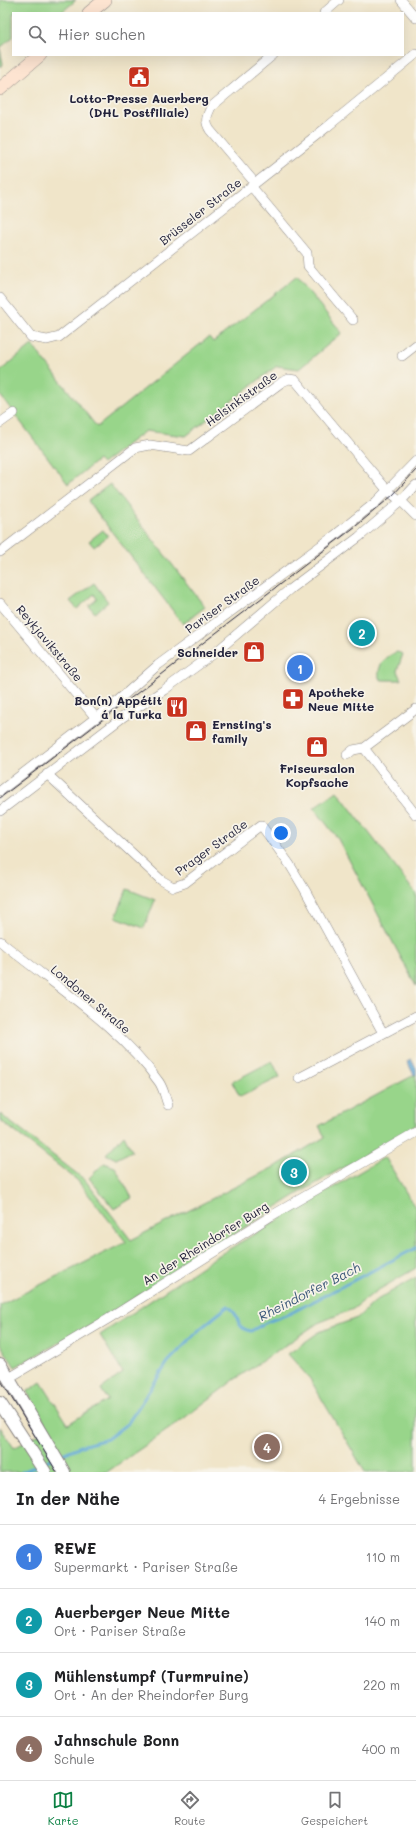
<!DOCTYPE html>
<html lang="de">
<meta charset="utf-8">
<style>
body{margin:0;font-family:Mali,sans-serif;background:#f6f6f6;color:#202124}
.you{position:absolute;left:281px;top:833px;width:14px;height:14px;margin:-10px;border:3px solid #fff;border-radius:50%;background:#1a73e8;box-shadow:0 0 0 6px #1a73e833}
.badge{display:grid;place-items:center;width:26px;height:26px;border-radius:50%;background:#0b8043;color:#fff;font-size:13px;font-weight:700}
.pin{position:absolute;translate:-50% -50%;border:2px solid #fff;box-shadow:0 1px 4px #0006}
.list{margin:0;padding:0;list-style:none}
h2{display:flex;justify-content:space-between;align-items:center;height:52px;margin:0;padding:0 16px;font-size:17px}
h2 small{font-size:13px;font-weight:400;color:#757577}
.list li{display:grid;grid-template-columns:26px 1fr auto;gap:12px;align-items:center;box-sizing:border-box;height:64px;padding:0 16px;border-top:1px solid #e0e0e0}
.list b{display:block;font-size:15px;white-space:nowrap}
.list p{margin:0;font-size:13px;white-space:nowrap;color:#757577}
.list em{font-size:13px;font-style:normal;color:#757577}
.icon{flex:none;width:22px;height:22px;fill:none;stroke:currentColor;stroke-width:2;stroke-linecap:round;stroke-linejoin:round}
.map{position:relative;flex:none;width:416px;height:1472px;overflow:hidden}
.search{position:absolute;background:#fff;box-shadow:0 4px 16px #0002;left:12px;right:12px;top:12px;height:44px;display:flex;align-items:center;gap:10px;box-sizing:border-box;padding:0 14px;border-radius:0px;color:#757577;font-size:15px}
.sheet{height:308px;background:#fff}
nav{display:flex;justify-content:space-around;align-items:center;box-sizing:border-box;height:56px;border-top:1px solid #e0e0e0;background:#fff;font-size:11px;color:#757577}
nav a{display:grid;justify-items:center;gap:2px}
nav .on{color:#0b8043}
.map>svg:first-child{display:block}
.green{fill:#98d58a;stroke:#5d7c62}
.water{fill:#60a9d7;stroke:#416689}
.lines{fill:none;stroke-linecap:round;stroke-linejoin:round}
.stream{stroke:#60a9d7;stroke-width:3}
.minor-casing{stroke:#898482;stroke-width:10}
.tertiary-casing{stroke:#898482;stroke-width:14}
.secondary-casing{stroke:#898482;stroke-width:14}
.minor{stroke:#fff;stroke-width:9}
.tertiary{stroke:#fff;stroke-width:12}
.secondary{stroke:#fde4d1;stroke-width:13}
.tram{stroke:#22223b;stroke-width:1}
.labels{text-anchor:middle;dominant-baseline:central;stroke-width:3.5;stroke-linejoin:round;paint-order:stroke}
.poi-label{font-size:12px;font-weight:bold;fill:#22223b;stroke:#f7f3e8}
.street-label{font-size:12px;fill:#22223b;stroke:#f7f3e8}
.water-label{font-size:13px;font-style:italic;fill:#3b5879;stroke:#f7f3e8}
</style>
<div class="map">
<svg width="416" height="1472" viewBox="0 0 416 1472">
<rect width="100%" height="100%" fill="#f7f3e8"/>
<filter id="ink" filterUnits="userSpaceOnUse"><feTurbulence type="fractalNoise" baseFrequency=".025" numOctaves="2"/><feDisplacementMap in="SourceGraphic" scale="8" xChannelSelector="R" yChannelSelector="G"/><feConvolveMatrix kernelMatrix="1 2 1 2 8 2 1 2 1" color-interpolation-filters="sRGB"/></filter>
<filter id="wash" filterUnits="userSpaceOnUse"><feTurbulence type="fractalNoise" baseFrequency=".012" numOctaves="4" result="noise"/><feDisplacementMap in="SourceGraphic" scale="16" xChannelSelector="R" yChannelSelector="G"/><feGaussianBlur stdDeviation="0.9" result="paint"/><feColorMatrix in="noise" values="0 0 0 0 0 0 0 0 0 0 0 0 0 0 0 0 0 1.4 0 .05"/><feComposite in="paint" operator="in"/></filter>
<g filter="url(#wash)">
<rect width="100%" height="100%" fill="#f0e5c9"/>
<path class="green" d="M0 0H76L61 13H13V37L0 48 3 64 0 67Z
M297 277 342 333 299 369 277 366 186 436 145 431 102 464 98 460 68 484 0 395V371L32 345 97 427 209 337 213 342Z
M110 484 205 607 183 624 88 501Z
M103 530 108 536 94 547 89 541Z
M94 583 108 602 95 613 89 606 97 599 94 594 77 609 70 601Z
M397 652 403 654 397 671 401 680H382L379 678C377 665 386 656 397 652Z
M337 791 416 894V986L338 839 314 808Z
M127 889 155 900 144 928 116 917Z
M272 1061 280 1077 240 1097 232 1082Z
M416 1074V1125L296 1195 97 1322 15 1367 0 1344V1305L126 1242 77 1180 0 1120V1114L85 1180 131 1240 278 1165 325 1137 319 1126Z
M124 1135 132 1151 116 1159 106 1154Z
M385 1157 416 1209V1268L375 1292 353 1309 318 1323 234 1380 179 1422 107 1472H0V1427L14 1448 49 1429 27 1392 41 1382 68 1424 108 1400 101 1389 123 1373 100 1335 214 1258Z
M104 1163 115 1167 132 1198 114 1209 89 1178Z
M416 1277V1472H365L310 1379 288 1354 319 1332 357 1318 377 1300Z"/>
<path class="water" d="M411 1059 416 1069V1074L414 1075 407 1061Z"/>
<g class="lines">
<path class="stream" d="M58 1456 81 1446 107 1439 128 1423 168 1362 200 1329 228 1306C242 1315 233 1328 251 1331L267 1322 291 1313 416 1248
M42 1463 53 1458
M22 1472 37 1466"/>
</g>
</g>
<g filter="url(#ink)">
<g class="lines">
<g class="minor-casing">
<path id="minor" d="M401 0 416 18
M324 13 339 0
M255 183 210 130C204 121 207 116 211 107L273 55
M251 186 307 253 308 266 353 320
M0 298 31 337 47 340 59 337 327 127 416 54
M402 356 416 345
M0 423 14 413
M0 552 135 448 150 445 189 451 282 382 289 379 295 380 388 491 401 501 416 516
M0 603 96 718
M416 709 364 748 416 815
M347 755 353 750 364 748
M47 774 161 880 173 887 185 883 261 825 290 865 305 890 383 1033
M0 791 115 703 158 665 334 536 376 502 416 461
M0 811 123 717 164 690 216 652 290 589 359 537 401 501 416 485
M0 941C54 986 118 1024 159 1082 164 1089 165 1098 168 1105
M299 1078 416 1016
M9 1378 108 1319 271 1216 416 1132"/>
</g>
<g class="tertiary-casing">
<path id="tertiary" d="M0 1364 64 1472
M0 1403 45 1472"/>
</g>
<g class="secondary-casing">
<path id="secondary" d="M89 13 105 0
M0 89 40 55"/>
</g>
<use href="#minor" class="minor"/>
<use href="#tertiary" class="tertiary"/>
<use href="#secondary" class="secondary"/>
<path class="tram" d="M0 798 356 526 393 495 416 470
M0 1379 57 1472"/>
</g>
</g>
<defs>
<g id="civic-square" transform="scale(1.15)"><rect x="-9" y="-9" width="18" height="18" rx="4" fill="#c8321e" stroke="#f7f3e8"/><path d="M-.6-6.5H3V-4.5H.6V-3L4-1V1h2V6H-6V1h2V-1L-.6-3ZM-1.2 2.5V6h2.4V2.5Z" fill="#fff"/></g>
<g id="shop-square" transform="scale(1.15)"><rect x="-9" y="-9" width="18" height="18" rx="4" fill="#c8321e" stroke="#f7f3e8"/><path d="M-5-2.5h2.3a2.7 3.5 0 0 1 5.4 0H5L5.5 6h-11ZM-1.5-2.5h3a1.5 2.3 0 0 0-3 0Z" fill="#fff"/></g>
<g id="pharmacy-square" transform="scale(1.15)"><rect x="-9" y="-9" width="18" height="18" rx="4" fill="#c8321e" stroke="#f7f3e8"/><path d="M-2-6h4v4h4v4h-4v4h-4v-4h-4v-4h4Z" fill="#fff"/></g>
<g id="restaurant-square" transform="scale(1.15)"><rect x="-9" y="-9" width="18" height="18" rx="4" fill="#c8321e" stroke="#f7f3e8"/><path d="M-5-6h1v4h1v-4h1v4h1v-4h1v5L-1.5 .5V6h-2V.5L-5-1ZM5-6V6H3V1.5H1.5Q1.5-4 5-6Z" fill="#fff"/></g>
</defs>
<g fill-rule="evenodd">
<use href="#civic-square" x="139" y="77"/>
<use href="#shop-square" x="254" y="652"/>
<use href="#pharmacy-square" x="293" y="699"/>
<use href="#restaurant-square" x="177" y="707"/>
<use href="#shop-square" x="196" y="731"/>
<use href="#shop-square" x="317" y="747"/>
</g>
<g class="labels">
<g class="poi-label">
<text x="139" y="98">Lotto-Presse Auerberg<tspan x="139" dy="14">(DHL Postfiliale)</tspan></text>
<text x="238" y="652" text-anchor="end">Schneider</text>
<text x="308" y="692" text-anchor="start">Apotheke<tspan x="308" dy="14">Neue Mitte</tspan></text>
<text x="162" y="700" text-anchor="end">Bon(n) Appétit<tspan x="162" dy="14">á la Turka</tspan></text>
<text x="212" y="724" text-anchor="start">Ernsting's<tspan x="212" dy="14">family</tspan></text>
<text x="317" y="768">Friseursalon<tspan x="317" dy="14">Kopfsache</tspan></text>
</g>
<g class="street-label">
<text transform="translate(200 211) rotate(-38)">Brüsseler Straße</text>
<text transform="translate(241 398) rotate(-36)">Helsinkistraße</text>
<text transform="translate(222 604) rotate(-36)">Pariser Straße</text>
<text transform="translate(50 643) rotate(50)">Reykjavikstraße</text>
<text transform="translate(211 847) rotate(-36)">Prager Straße</text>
<text transform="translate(91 999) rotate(40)">Londoner Straße</text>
<text transform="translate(205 1243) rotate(-32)">An der Rheindorfer Burg</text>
</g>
<g class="water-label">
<text transform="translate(309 1291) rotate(-27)">Rheindorfer Bach</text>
</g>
</g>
</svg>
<div class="you"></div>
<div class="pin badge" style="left:300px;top:668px;background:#3f7fe0">1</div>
<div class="pin badge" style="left:362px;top:633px;background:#0f9aa8">2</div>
<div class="pin badge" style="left:294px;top:1172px;background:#0f9aa8">3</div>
<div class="pin badge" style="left:267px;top:1447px;background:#8d6e63">4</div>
<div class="search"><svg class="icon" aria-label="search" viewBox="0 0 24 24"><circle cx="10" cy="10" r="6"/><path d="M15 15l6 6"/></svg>Hier suchen</div>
</div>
<section class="sheet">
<h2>In der Nähe<small>4 Ergebnisse</small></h2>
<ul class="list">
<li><span class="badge" style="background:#3f7fe0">1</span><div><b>REWE</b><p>Supermarkt · Pariser Straße</p></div><em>110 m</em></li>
<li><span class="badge" style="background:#0f9aa8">2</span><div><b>Auerberger Neue Mitte</b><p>Ort · Pariser Straße</p></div><em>140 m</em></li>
<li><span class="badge" style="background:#0f9aa8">3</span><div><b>Mühlenstumpf (Turmruine)</b><p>Ort · An der Rheindorfer Burg</p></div><em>220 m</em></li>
<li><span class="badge" style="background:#8d6e63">4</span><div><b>Jahnschule Bonn</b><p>Schule</p></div><em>400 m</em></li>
</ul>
</section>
<nav>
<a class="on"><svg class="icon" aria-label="map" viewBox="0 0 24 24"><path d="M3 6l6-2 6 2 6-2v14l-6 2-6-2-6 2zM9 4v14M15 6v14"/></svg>Karte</a>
<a><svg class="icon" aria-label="directions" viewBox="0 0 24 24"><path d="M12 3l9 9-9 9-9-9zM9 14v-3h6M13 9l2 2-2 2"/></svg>Route</a>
<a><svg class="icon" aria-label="saved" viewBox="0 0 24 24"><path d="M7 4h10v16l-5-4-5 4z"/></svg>Gespeichert</a>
</nav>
